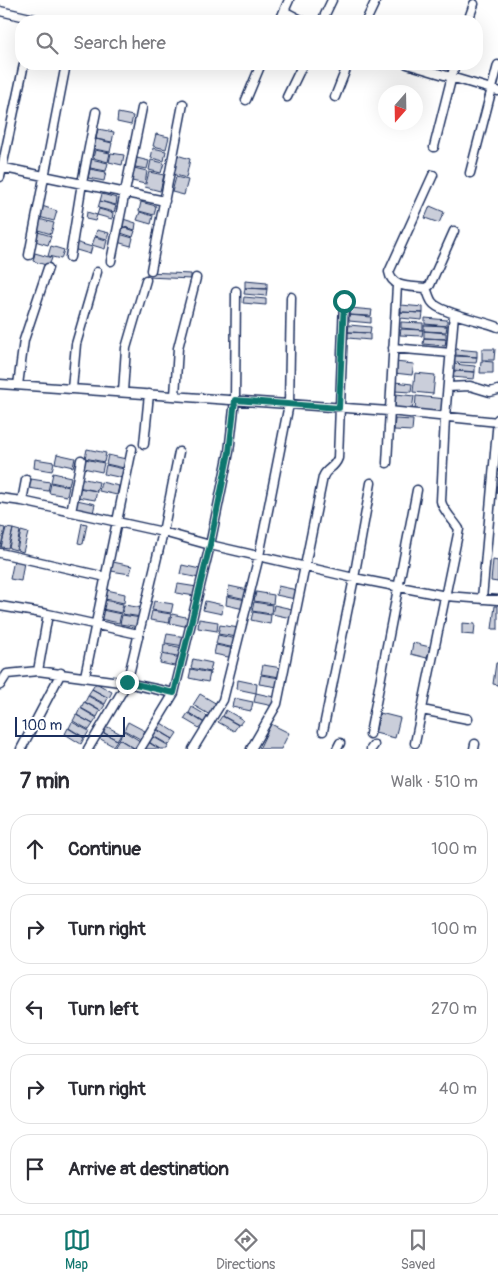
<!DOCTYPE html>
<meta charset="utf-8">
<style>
body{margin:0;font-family:Pangolin,sans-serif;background:#f7f7f7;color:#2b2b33}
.compass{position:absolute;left:378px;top:85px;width:45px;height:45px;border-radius:50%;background:#fff;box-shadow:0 5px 20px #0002;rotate:200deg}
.scale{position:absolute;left:15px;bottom:12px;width:110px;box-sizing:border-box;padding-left:5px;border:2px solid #1b2f5e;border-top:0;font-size:14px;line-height:18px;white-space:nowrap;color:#1b2f5e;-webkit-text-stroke:4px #fff;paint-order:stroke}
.stop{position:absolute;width:15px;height:15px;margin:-11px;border:4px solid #0f766e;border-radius:50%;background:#fff}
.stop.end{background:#0f766e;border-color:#fff;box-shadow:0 1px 5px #0008}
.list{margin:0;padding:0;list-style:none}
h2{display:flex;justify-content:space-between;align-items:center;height:65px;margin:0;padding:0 20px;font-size:21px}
h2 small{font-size:16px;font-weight:400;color:#7c7c81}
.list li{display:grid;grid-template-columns:32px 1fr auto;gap:15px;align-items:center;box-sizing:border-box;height:70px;margin:0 10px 10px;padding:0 10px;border:1px solid #e1e1e2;border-radius:20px}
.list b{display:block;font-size:19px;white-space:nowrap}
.list em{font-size:16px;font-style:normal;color:#7c7c81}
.icon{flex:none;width:28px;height:28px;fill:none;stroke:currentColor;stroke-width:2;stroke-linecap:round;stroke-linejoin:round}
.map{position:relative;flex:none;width:498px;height:749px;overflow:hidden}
.search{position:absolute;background:#fff;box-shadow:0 5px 20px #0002;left:15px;right:15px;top:15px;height:55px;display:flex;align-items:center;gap:12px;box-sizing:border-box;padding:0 18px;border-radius:20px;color:#7c7c81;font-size:19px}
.sheet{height:465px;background:#fff}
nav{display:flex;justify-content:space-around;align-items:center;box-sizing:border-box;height:70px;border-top:1px solid #e1e1e2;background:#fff;font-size:14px;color:#7c7c81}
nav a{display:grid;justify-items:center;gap:2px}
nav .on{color:#0f766e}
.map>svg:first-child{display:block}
.building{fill:#caceda;stroke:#1b2f5e}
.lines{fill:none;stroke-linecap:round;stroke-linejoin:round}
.street-casing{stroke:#1b2f5e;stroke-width:11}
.street{stroke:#fff;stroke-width:8}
.route{stroke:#0f766e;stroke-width:6}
</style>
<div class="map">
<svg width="498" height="749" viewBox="0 0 498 749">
<rect width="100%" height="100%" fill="#fff"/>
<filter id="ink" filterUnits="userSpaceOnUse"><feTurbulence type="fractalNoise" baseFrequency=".02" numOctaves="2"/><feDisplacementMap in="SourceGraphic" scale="10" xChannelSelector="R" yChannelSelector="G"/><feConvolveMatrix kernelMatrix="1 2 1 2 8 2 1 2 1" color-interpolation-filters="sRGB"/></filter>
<g filter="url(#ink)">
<path class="building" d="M118 113 133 116 131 125 117 122Z
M98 129 114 132 112 142 96 139Z
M156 134 169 137 166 149 153 146Z
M96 139 112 143 110 152 94 149Z
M153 148 166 151 164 161 151 158Z
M95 150 110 153 108 162 93 158Z
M111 153 124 155 122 165 109 162Z
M177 155 190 159 186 178 172 174Z
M137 158 149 161 147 169 135 167Z
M91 159 108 163 106 171 90 168Z
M151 160 164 163 161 173 149 170Z
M134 168 147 171 145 184 132 181Z
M90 169 106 172 104 181 88 178Z
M149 172 164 175 160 191 145 187Z
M176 177 188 180 184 195 172 192Z
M102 194 117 198 116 205 100 201Z
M100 201 116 206 114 212 98 208Z
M141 202 156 206 154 215 139 211Z
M42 206 57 211 54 221 39 217Z
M430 206 444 212 439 223 425 218Z
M99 209 113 213 112 219 97 215Z
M87 212 97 215 95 221 86 219Z
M140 212 153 216 151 224 137 220Z
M39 219 54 223 51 234 35 229Z
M123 219 136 223 135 230 121 226Z
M123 227 135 231 133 237 121 233Z
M97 230 109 233 107 239 95 236Z
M38 232 51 236 48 245 35 241Z
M119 234 133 238 131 246 117 242Z
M95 237 107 240 105 249 92 245Z
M75 242 92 247 90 254 73 249Z
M51 246 64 250 61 259 48 256Z
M35 253 52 258 49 266 33 261Z
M147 272 191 274V279L147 277Z
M245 281 267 283V289L245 288Z
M245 288 267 289 266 296 244 294Z
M244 297 266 299V305L243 303Z
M401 305 423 307V313L401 312Z
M350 308 372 310 371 316 349 315Z
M401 312 423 313 422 320 400 318Z
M349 315 371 317V323L349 321Z
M425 318 447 320V326L425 324Z
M401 322 423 323V330L401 328Z
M349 325 371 327 370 333 348 332Z
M424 325 447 326 446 332 424 331Z
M401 329 423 330 422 336 400 335Z
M424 331 446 333V339L424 338Z
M348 332 370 333V340L348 338Z
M424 338 446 339 445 346 423 344Z
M455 349 477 351V357L455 355Z
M482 349H495L494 360H482Z
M454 356 477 357 476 363 454 362Z
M481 361 493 362V373H480Z
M395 362 414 364 412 375 394 373Z
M453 364 475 366V372L453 370Z
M453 371 475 372 474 379 452 377Z
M415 373 435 375 433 394 413 392Z
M395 382 412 384 411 392 394 391Z
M396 394 414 396 412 410 395 408Z
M416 396 445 399 444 412 415 410Z
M395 419 413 420 412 431 394 430Z
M87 449 106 453 104 462 85 458Z
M57 454 75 458 73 467 55 463Z
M108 455 126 459 124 468 106 464Z
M35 459 54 462 52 471 34 468Z
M85 459 104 463 102 472 83 468Z
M106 465 124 469 123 478 104 474Z
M53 473 71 477 69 486 51 482Z
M80 478 99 482 97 491 78 487Z
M31 479 50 482 48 491 29 488Z
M101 482 119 486 117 495 99 491Z
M51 483 69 487 67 496 49 493Z
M78 488 97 491 95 500 77 497Z
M77 500 95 504 93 513 75 509Z
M82 523 87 524 83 544 78 543Z
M0 527 5 528 1 547H0Z
M6 528 13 529 8 548 1 547Z
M13 529 20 531 16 550 9 548Z
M21 531 28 533 23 552 17 550Z
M14 560 24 562 21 581 10 579Z
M493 560 498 561V582L491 581Z
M113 562 132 566 130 574 111 571Z
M182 565 200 569 199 578 180 574Z
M178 584 197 587 195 596 176 593Z
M229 586 248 590 246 599 228 595Z
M278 586 297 590 295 599 276 595Z
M107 590 125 594 124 603 105 599Z
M256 592 274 595 273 604 254 601Z
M227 596 246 600 244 609 226 605Z
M104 600 123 604 121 613 102 609Z
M154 601 173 604 171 613 152 610Z
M205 601 223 605 222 614 203 610Z
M254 602 272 605 271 614 252 611Z
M124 605 143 608 141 617 122 614Z
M274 605 292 609 291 618 272 614Z
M495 606H498V629H492Z
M102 610 121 614 119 623 100 619Z
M152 611 171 614 169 623 150 620Z
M253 612 271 615 270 624 251 620Z
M172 614 190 618 189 627 170 623Z
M122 615 141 618 139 627 120 624Z
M199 619 218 622 217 631 198 628Z
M462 623 475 624 474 635 462 634Z
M220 625 239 628 237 637 218 634Z
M167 634 186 637 184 646 165 643Z
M218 635 237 639 235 648 216 644Z
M413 643 430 647 427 658 411 654Z
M164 644 183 648 181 657 163 653Z
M216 645 235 649 233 658 214 654Z
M162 654 181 658 179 667 160 663Z
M193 659 212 663 210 672 191 668Z
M496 663H498V685L493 684Z
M263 665 282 668 280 677 261 674Z
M191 669 210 673 208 682 189 678Z
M261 675 280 678 278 687 259 684Z
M238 680 257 684 256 693 237 689Z
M96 683 112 692 109 698 92 689Z
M92 689 108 698 105 704 88 695Z
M256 693 274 697 273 706 254 702Z
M200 694 217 704 210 715 193 705Z
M88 696 105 705 101 711 85 702Z
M234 698 253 702 251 711 232 707Z
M84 702 100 711 97 717 81 708Z
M192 707 209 717 205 723 189 713Z
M80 708 97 718 93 724 77 715Z
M226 710 243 720 239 725 223 716Z
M188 713 204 723 201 729 184 719Z
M380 713 400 718 395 738 375 733Z
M76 715 93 724 89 730 73 721Z
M222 716 238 725 234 731 218 722Z
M72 722 89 731 85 738 69 728Z
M128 722 145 731 140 739 124 730Z
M161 723 177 733 173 739 157 729Z
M271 724 289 733 281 749H259Z
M104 725 121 734 117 740 101 731Z
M68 728 84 738 81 744 65 734Z
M157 730 173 739 169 745 153 736Z
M100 731 117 740 113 746 97 737Z
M124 731 140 741 136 749 119 739Z
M152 736 169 746 167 749H160L149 742Z
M119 739 135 749H118L114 747Z
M148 742 159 749H146L145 748Z"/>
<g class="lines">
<g class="street-casing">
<path id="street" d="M0 11 35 19 34 21
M284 11 289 0
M280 21 284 11 303 21
M322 21 332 0
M366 21 376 0
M468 21 474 4
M407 64 498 91
M287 97 303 64
M335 97 348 64
M246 100 261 64
M434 147 455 64
M0 167 165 201
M470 173 498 65
M433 175 389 272C392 289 412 286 426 288L430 285 454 231
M0 177 24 64
M29 255 66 64
M70 257 82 183 96 112
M111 261 142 108
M151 270 183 104
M426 288C428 292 429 298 432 302 439 313 484 321 498 327
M393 348 451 353
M0 384 389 411 498 422
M18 385 24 340 48 268
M448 387 470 386 490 392 498 390
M72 389 76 344 97 272
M123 392 126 348 146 280
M175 396 178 348 196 278
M144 444 149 394
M387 463 397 285
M0 498 22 501 163 532 210 545 354 578 446 596 498 600
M22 501 26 480
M71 512 81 460
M0 553 106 577
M482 599 498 419
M0 606 48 614
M38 671 48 614 138 634
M85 676 132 449
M0 685 7 674 38 671 127 683 88 749
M174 693 127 683 163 532 179 452
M422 710 468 719
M323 731 354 578 371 483
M370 734 417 490
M415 743 459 529C454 521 442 509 441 501L445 417 454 314
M21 749 61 673
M140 749 174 693 210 545 229 452 235 400 236 291
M193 749 223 700 259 556 289 404 291 297
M251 749 277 704 323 477C326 468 334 469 338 458L344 301
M337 749 340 743
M371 749 374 745
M474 749 475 744"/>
</g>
<use href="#street" class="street"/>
</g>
</g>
<g class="lines" filter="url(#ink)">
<path class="route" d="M127 682 174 693 210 545 229 452 235 400 339 408 344 301"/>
</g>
</svg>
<svg class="compass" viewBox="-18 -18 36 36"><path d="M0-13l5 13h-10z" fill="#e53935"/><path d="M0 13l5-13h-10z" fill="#7c7c81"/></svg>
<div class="scale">100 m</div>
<div class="stop" style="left:344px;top:301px"></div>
<div class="stop end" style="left:127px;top:682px"></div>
<div class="search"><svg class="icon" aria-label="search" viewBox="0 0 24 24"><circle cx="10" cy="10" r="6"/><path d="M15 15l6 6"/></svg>Search here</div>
</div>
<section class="sheet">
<h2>7 min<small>Walk · 510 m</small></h2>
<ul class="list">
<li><svg class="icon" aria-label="ahead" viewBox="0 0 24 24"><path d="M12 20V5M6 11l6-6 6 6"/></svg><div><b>Continue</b></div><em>100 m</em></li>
<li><svg class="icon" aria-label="right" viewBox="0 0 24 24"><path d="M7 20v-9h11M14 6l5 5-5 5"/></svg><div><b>Turn right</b></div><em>100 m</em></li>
<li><svg class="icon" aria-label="left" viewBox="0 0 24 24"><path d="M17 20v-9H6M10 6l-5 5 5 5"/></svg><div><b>Turn left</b></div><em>270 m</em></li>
<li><svg class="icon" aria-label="right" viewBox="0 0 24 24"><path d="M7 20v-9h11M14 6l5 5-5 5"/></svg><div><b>Turn right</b></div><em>40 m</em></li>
<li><svg class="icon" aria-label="arrive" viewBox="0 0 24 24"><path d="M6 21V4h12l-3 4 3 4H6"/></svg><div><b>Arrive at destination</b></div></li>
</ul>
</section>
<nav>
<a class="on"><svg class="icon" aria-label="map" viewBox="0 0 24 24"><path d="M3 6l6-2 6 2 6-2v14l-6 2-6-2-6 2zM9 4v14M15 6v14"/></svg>Map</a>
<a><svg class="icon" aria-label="directions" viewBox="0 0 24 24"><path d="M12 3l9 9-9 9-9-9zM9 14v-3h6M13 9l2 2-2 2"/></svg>Directions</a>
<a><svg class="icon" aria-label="saved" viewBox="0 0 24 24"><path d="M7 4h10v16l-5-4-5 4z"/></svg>Saved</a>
</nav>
